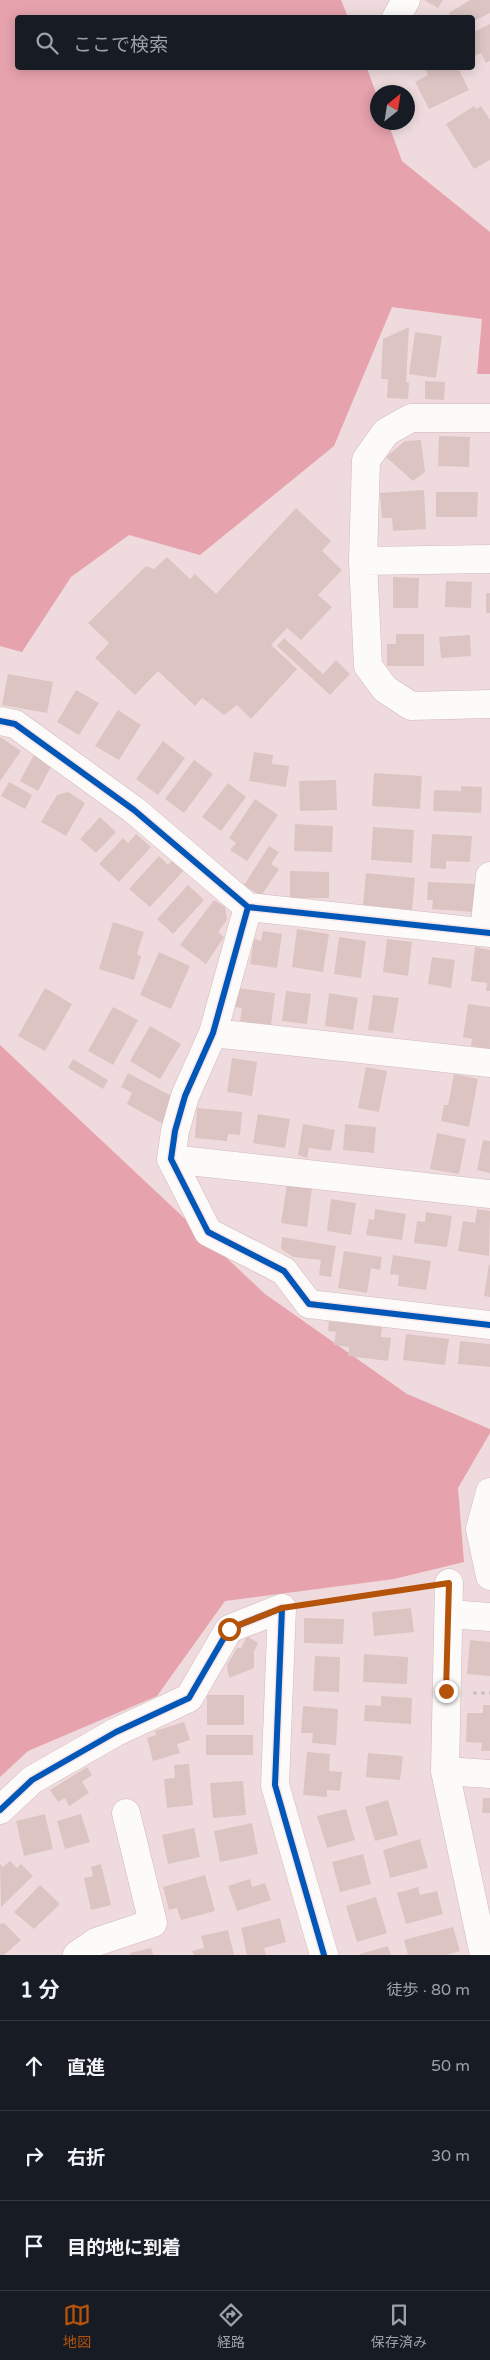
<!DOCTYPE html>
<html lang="ja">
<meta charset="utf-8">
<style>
body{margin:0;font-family:"Varela Round","Noto Sans JP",sans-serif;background:#242831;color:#f1f3f6}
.compass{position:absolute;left:370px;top:85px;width:45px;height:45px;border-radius:50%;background:#171b24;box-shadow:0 2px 12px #0003;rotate:30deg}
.stop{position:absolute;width:15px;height:15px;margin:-11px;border:4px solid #b45309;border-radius:50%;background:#fff}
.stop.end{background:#b45309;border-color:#fff;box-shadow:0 1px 5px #0008}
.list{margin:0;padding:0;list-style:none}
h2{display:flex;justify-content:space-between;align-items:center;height:65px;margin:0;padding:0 20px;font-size:21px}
h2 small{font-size:16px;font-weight:400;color:#9ea1a6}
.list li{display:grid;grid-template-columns:32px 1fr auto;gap:15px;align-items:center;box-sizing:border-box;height:90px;padding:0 20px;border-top:1px solid #363941}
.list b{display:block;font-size:19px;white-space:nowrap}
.list em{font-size:16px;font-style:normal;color:#9ea1a6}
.icon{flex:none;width:28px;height:28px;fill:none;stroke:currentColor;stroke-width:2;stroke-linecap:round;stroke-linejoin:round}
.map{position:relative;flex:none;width:490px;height:1955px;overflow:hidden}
.search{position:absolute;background:#171b24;box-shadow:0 2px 12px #0003;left:15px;right:15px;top:15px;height:55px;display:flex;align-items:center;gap:12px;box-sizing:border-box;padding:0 18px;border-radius:5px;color:#9ea1a6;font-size:19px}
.sheet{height:335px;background:#171b24}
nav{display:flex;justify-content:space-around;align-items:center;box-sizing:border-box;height:70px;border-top:1px solid #363941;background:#171b24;font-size:14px;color:#9ea1a6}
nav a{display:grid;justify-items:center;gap:2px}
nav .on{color:#b45309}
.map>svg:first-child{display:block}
.forest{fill:#e6a2ad}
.building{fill:#dcc4c2}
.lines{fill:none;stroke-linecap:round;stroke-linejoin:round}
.minor-casing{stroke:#d1b8bb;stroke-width:29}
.path{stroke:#c9bfc0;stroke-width:3;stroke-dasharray:4 4;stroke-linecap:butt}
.minor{stroke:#fdfafa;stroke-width:28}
.cycleway-casing{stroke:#f8e6e7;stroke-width:9}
.cycleway{stroke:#0057b8;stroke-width:6}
.route{stroke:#b45309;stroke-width:6}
</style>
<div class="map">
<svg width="490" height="1955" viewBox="0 0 490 1955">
<rect width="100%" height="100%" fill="#efdbdd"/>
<path class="forest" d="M0 0H341L348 17 18 18V68H367L377 96 378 122 388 123 402 161 490 232V374H477L482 319 392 307 334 446 200 555 129 535 71 577 22 652 0 646Z
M0 1045 265 1294 407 1394 490 1429V1433L458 1488 464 1562 394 1579 225 1601 157 1696 28 1751 0 1777Z"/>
<path class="building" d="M424 0H443L438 8Z
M470 0H490V13L472 22V18H451L449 13Z
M490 24V61L486 63 481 53 472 57V33Z
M425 68H458L469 90 429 109 415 82 428 75Z
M474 106 476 109 481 106 490 120V160L474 169 446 124Z
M409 327 406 382 409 383 408 399 387 398 388 379H381L383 339Z
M415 332 442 336 436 378 409 374Z
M425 381 445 382 444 400 425 399Z
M439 436 470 437 469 467 438 466Z
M421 440 425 472 413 481 386 457 405 441Z
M424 490 426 529 393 531 392 518H382L380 493Z
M436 492H478L477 517H436Z
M296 508 331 541 322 551 342 570 318 595 332 607 301 640 287 628 271 645 297 669 251 719 237 705 224 715 202 698 195 706 158 671 135 695 95 658 109 643 88 623 146 566 154 569 167 557 190 579 195 574 216 594Z
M393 577 419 578 418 608H393Z
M446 581 472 582 471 608 445 607Z
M486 593H490V613H486Z
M396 634H424V666H387V644H396Z
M470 635 471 656 441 658 439 637Z
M284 638 323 674 336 660 350 674 330 695 277 646Z
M8 674 53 682 47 713 2 705Z
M76 690 99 703 79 735 57 722Z
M118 710 141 725 119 760 95 746Z
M0 737 21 751 0 781Z
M163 741 185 758 158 795 136 779Z
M36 751 54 761 38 791 20 781Z
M254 752 273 755 272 764 289 766 286 787 249 781Z
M194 760 213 774 184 813 165 799Z
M374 773 422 776 420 809 372 806Z
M336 780 337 810 300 811 299 781Z
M9 782 32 795 25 809 1 796Z
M228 783 246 797 221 831 202 817Z
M461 786 482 787 481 813 433 811 434 790 461 791Z
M68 792 85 803 66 836 41 822 57 795Z
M255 799 278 815 247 861 230 850 236 843 229 838Z
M100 817 116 832 96 853 80 839Z
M295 824 333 826 332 852 294 851Z
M373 827 414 830 412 863 371 860Z
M136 834 151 847 119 882 99 864 123 838 128 843Z
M432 834 472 836 470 862 446 861V869L430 868Z
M269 846 279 852 271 864 279 869 261 896 244 885Z
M159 856 168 865 174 859 185 869 150 907 129 889Z
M290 871 329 872V898H290Z
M366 873 415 878 412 910 363 905Z
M428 882 476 884 474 912 432 909 433 900H427Z
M188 885 204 900 173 934 157 919Z
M214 900 225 907 227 920 218 932 224 937 206 964 180 945Z
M113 922 144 932 137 954 141 956 134 980 99 969Z
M297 929 329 934 323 972 292 967Z
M263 931 282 934 277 968 250 964 254 939 261 941Z
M339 937 366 941 361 978 334 974Z
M387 939 412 942 408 976 383 972Z
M475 947 490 950V991H486L487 983 471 981Z
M159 952 190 966 171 1009 140 995Z
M432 957 455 960 451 988 428 984Z
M45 988 72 1004 45 1051 18 1036Z
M238 988 275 993 271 1025 240 1021 242 1008 235 1007Z
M286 991 311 994 307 1024 282 1021Z
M329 993 358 998 353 1030 325 1026Z
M373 995 399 998 393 1033 368 1030Z
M468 1004 490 1007V1049L471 1046 472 1039 463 1037Z
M113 1007 138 1020 113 1065 88 1051Z
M150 1026 181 1044 160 1079 130 1061Z
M232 1058 257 1062 252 1096 227 1092Z
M73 1059 108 1080 103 1089 68 1068Z
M366 1067 387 1071 379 1112 358 1108Z
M128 1073 177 1099 163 1124 127 1104 132 1093 121 1087Z
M454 1074 478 1079 469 1127 441 1121 444 1105H448Z
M197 1108 242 1112 240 1135 228 1134 227 1141 195 1138Z
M258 1114 290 1119 285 1148 253 1143Z
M303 1124 335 1130 331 1151 309 1148 307 1158 298 1155Z
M345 1124 376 1127 374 1153 343 1150Z
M437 1133 466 1139 459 1174 430 1169Z
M483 1140 490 1141V1173L477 1170Z
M287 1184 312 1188 307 1227 281 1223Z
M331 1199 356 1203 351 1235 327 1231Z
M375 1209 406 1214 402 1240 366 1235 369 1219 374 1220Z
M477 1209 490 1211 489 1256 458 1251 463 1221 475 1223Z
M426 1212 452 1216 447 1247 414 1243 417 1221 425 1222Z
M282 1237 336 1246 331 1277 319 1275 321 1260 293 1257 281 1249Z
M344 1251 382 1257 380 1270 371 1268 367 1293 338 1288Z
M393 1255 431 1261 426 1290 398 1286 399 1275 390 1274Z
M489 1264 490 1265V1297L484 1296Z
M329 1321 382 1327 381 1337 391 1338 388 1361 348 1356 349 1347 334 1345 336 1332 328 1331Z
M406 1334 449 1339 445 1365 403 1360Z
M460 1341 490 1344V1367L458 1364Z
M411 1608 414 1632 374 1636 372 1612Z
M304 1618 344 1619 343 1644 304 1643Z
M247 1636 258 1643 254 1652V1668L229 1678 227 1665 237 1648H241Z
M470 1640 490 1642V1676L467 1674Z
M364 1654 408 1657 407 1684 363 1682Z
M315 1656 340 1657 339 1692 313 1691Z
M207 1695H244V1725H207Z
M381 1696 412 1698 411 1724 364 1721 365 1705 381 1706Z
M483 1705H490V1751H481L482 1743 466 1742 467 1713H483Z
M303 1706 338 1709 336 1745 312 1743 313 1733H301Z
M184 1722 190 1740 177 1744 180 1753 153 1761 147 1738 156 1735 155 1731Z
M206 1735H253V1755H206Z
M307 1752 330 1754 329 1771 342 1772 340 1791 327 1790V1797L303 1795Z
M368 1753 403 1756 400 1780 366 1777Z
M189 1764 193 1805 167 1808 164 1779 175 1778 174 1765Z
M87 1767 92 1775 82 1782 89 1793 69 1806 65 1798 58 1802 50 1790Z
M243 1781 246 1815 213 1818 210 1783Z
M483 1798H490V1813H482Z
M388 1800 398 1835 375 1841 365 1807Z
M346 1809 355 1840 327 1848 317 1816Z
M45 1814 53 1849 24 1856 16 1821Z
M81 1814 90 1842 65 1849 57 1821Z
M252 1823 258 1854 220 1862 214 1831Z
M194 1828 200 1857 168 1864 162 1835Z
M420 1839 428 1868 390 1878 383 1850Z
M363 1854 371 1884 340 1892 332 1862Z
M10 1861 17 1868 21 1864 33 1876 1 1907 0 1864 3 1867Z
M101 1864 111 1905 91 1910 84 1878 93 1876 91 1867Z
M205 1875 215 1911 181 1920 177 1908 169 1910 163 1887Z
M250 1879 252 1887 265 1883 271 1900 237 1911 228 1886Z
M40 1885 60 1904 34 1929 14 1912Z
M418 1887 420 1895 437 1891 443 1914 406 1924 397 1893Z
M376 1897 387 1933 357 1942 346 1906Z
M280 1918 286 1942 264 1948 266 1955H247L241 1928Z
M4 1923 21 1940 4 1955H0V1924Z
M453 1927 460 1951 446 1955H408L404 1940Z
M228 1930 234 1955H194L192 1951 204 1948 201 1936Z
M388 1946 391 1955H360V1954Z
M151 1948 153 1955H130V1953Z"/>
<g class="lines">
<g class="minor-casing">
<path id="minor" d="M396 18 406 0
M490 418H411L386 432 366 460 363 561 368 666 385 689 411 706 490 704
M363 561 490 559
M0 721 15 724 134 810 248 907 490 933
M248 907 213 1033 185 1096 175 1131 171 1159 208 1232 284 1271 309 1304 490 1325
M484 932 490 876
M213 1033 490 1063
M171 1159 490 1194
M490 1492 480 1529 490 1576
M449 1583 445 1771 484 1955
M449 1614 490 1617
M445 1771 490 1774
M0 1810 32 1780 116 1732 189 1698 229 1629 282 1608 275 1785 324 1955
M77 1955 96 1942 153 1923 126 1813"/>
</g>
<path class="path" d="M309 1604 422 1587
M473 1693H490"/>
<use href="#minor" class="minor"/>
<g class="cycleway-casing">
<path id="cycleway" d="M0 721 15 724 134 810 248 907 490 933
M248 907 213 1033 185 1096 175 1131 171 1159 208 1232 284 1271 309 1304 490 1325
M0 1810 32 1780 116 1732 189 1698 229 1629 282 1608 275 1785 324 1955"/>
</g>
<use href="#cycleway" class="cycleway"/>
</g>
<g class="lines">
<path class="route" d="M229 1629 282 1608 449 1583 446 1691"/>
</g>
</svg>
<svg class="compass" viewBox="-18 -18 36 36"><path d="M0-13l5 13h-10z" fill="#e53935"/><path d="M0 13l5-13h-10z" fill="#9ea1a6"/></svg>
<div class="stop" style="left:229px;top:1629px"></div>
<div class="stop end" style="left:446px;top:1691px"></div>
<div class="search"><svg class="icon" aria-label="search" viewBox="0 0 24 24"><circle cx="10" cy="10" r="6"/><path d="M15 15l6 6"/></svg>ここで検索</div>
</div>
<section class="sheet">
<h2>1 分<small>徒歩 · 80 m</small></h2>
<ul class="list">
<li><svg class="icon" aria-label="ahead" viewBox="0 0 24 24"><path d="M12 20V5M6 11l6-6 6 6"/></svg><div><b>直進</b></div><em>50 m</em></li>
<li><svg class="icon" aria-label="right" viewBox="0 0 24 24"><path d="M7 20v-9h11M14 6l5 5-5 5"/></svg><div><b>右折</b></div><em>30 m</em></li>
<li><svg class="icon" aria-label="arrive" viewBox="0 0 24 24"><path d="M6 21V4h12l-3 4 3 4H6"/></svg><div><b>目的地に到着</b></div></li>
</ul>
</section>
<nav>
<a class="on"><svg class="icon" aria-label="map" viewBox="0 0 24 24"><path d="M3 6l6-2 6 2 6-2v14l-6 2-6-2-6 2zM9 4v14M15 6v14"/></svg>地図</a>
<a><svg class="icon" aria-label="directions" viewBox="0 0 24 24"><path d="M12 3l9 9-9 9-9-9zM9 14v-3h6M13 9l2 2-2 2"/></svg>経路</a>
<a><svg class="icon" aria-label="saved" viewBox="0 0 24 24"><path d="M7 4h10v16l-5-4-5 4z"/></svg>保存済み</a>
</nav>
